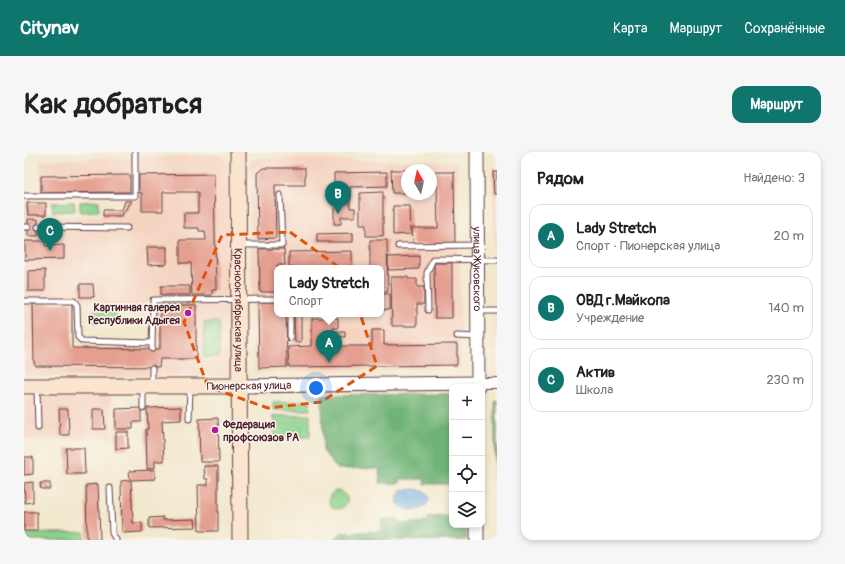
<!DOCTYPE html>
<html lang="ru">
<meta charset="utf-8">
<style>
body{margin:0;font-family:Pangolin,sans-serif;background:#f6f6f6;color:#202124}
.controls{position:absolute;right:12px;bottom:12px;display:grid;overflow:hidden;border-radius:8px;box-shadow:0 2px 6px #0003}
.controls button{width:36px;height:36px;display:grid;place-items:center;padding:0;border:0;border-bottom:1px solid #e0e0e0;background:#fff;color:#202124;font:20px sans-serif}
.compass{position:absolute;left:377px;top:12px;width:36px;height:36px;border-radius:50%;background:#fff;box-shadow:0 2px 6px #0003;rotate:351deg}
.you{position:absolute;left:292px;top:236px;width:14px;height:14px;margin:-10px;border:3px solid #fff;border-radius:50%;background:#1a73e8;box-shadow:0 0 0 6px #1a73e833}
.badge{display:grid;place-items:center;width:26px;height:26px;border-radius:50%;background:#0f766e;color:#fff;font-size:13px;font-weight:700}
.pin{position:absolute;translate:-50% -33px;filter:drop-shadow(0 1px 2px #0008)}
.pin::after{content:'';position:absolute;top:21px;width:14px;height:12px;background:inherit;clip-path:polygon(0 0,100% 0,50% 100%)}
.popup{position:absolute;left:250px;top:113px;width:110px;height:52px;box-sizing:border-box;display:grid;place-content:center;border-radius:8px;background:#fff;filter:drop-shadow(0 1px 3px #0005);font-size:13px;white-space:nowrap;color:#757577}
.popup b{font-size:15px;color:#202124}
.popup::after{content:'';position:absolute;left:50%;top:100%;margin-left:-8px;border:8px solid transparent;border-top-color:#fff}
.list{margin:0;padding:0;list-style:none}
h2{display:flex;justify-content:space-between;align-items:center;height:52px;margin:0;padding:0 16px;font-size:17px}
h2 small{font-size:13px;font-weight:400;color:#757577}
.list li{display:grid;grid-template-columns:26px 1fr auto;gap:12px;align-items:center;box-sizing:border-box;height:64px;margin:0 8px 8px;padding:0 8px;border:1px solid #e0e0e0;border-radius:12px}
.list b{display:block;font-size:15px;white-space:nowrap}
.list p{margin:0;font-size:13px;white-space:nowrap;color:#757577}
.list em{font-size:13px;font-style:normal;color:#757577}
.icon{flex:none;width:22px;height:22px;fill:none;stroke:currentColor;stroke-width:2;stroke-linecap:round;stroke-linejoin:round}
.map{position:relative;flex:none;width:473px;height:388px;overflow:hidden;border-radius:12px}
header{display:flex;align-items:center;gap:24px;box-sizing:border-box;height:56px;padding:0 20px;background:#0f766e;color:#fff}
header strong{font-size:19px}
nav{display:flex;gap:22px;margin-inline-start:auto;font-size:14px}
.intro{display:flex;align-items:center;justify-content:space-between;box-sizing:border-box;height:96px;padding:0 24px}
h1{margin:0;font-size:28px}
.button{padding:10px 18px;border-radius:12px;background:#0f766e;color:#fff;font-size:14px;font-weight:700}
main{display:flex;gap:24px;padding:0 24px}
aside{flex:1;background:#fff;border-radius:12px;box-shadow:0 2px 6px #0003}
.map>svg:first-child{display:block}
.built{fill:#f4d3c0;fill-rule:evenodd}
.green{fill:#8ad18b;stroke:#6a785b}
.forest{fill:#6fb377;stroke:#5c6951}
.water{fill:#6fb0e3;stroke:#5c6887}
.building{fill:#e49f90}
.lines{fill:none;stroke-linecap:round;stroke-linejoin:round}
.service-casing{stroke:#633d43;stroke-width:7}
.minor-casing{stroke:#633d43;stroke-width:12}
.tertiary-casing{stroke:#633d43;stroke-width:15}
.secondary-casing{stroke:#633d43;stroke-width:17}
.service{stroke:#fff;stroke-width:5}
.minor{stroke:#fff;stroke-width:10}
.tertiary{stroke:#fff;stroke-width:13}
.secondary{stroke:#fbe5cf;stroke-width:15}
.marked{fill:none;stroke:#e0560e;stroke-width:3;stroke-dasharray:8 5;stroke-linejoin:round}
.poi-dot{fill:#b5179e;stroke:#fbf7ec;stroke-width:1.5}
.labels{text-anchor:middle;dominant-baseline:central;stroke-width:3;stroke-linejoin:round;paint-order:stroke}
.street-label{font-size:11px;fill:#4a1f2b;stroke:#fbf7ec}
.poi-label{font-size:11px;font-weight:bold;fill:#4a1f2b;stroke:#fbf7ec;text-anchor:end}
</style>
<header>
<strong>Citynav</strong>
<nav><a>Карта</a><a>Маршрут</a><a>Сохранённые</a></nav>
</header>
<div class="intro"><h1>Как добраться</h1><a class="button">Маршрут</a></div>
<main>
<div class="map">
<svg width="473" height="388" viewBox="0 0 473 388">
<rect width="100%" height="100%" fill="#fbf7ec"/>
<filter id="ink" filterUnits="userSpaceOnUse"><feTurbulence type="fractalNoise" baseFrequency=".025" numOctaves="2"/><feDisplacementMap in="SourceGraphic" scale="8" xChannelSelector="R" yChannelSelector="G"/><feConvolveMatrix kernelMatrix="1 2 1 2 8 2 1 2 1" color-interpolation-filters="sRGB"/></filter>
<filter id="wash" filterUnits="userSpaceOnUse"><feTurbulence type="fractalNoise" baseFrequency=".012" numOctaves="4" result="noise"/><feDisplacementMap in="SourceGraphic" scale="16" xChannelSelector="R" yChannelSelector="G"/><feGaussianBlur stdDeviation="0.9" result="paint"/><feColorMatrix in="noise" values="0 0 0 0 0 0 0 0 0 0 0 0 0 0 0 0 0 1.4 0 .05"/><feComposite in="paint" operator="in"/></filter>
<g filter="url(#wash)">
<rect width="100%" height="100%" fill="#f2e8ce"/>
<path class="built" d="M196 3 204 11V144L127 145 117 157H74V148L60 149 56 145H0V51H22V63L28 65 97 64 115 41V23L17 24 16 8Z
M232 6 434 10 437 216 231 220 224 19 226 10ZM383 18H407V42H383ZM253 116H357V162H253Z
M469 15H473V215H472Z
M0 152H9L10 211 13 214H48V196L136 197V207H171L172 153H208V212L204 224 0 225Z
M87 243 88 286 0 288V244Z"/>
<path class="green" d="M75 49V59L56 60V50Z
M50 50 51 59 29 60 28 51Z
M69 159 92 160 91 171 69 170Z
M180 170H195V205H180Z
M471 248H473V331L471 332Z
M286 249V258H249V250Z
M286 263V285L250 286 249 264Z
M311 339H317L323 345V351C316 362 302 356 306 343Z
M60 380V388H0V382Z"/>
<path class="forest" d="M428 242V332H401L400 327H376V331H356L355 316 313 317 299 299 298 243Z
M428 364V373H442V388H309L317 381 357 379 358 367H375V372L404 370V365Z"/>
<path class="water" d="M389 337C396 338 403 339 405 347 402 361 380 362 373 350L374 343 378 339Z"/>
<g id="blocks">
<path class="building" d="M239 16H281V33H251L252 86 234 87 233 21Z
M367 18H383V41H368Z
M363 20V34L326 35V56H331V65H317V72H310V21Z
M407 20H430L431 92H389L388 76H414L413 34H407Z
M469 20H473V42H470Z
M190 22 192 138H188V143H168L167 111H156V88H182L181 79H175V76H160V61H174V40H139V59H118V41H115V23Z
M106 23V40L17 41V24Z
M359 40V84H342V73H336V41Z
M101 49H108L97 64H79V58H98Z
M3 51H22V63H4Z
M369 54H386L387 82 369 83Z
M4 67H14V84H4Z
M329 81V90H293V82Z
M346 88H363L364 140H357V116H346Z
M1 89H21V94L40 93V107L1 108Z
M123 95H143V112L124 113Z
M235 97H260L261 113H253V140H236Z
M328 99V115L265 116V100Z
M395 104V117L364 118V105Z
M410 111H428V166H411Z
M21 118V139H4V119Z
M367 125H384V127H393V135H400V152H393V174H368Z
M56 132H69L70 145H56Z
M137 134H166V143H137Z
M357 142H366V158H357Z
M48 150V196L136 197V153H172V207H136L135 215 12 214 10 211 9 152Z
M234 150H253V162H262L263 215 235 216Z
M270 162H277V190H271Z
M288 166H314V176H309V179H321V185H314V194H348V178H360V193L433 192V213L265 215 264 195 288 194Z
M157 255V268L138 269 140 309H131V316L123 317 122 277H124L123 256Z
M117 256V270H109V277H92V257Z
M35 257H44L45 283H36Z
M69 257H80L81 277H69Z
M194 266 195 310H176L175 267Z
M92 280H104V296L92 297Z
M42 296H60L61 322H43Z
M0 305H9V322L0 323Z
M180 314H194V379H175L174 333H184V327H181Z
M131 318V327L107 328 109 371H118V380L98 381 97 329 106 328 105 319Z
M9 330V350L1 351 0 331Z
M16 331H26V337H17Z
M74 332 76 388H63L62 333Z
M0 360H13V379H0Z
M139 365V368L171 367 172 375 125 376V366Z"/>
</g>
</g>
<g filter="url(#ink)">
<use href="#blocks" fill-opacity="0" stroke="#633d43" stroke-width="1"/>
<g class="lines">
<g class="service-casing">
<path id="service" d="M0 44H111V0
M0 75H4
M14 75 103 76
M216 93H258L256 43
M374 94 453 93
M0 149H50L53 153 54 185 58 189 128 191
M404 158 403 121 409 107 473 108
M455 159H473
M266 162V186
M433 184 453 185
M128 197 129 148 253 147
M128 216V233
M13 235 14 276
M119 236V256
M165 267 166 235
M86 336 88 381 92 388"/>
</g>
<g class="minor-casing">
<path id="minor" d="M454 231H473"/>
</g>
<g class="tertiary-casing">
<g id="tertiary">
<path id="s1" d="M453 0 454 235"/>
<path d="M215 234 454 231"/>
<path d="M453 373V388"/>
</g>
</g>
<g class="secondary-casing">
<g id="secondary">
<path id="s2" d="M214 0 216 388"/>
<path d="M0 234H215"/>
</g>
</g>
<use href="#service" class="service"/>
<use href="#minor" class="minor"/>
<use href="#tertiary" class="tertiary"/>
<use href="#secondary" class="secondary"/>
</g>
</g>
<path class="marked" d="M266 80 323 121 353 214 297 250 244 256 184 235 160 170 198 83Z"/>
<g class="poi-dot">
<circle cx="164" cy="161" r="4"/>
<circle cx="191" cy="278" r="4"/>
</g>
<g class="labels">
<g class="street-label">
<text stroke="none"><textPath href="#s1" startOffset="117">улица Жуковского</textPath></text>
<text stroke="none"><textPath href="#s2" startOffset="158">Краснооктябрьская улица</textPath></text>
<text transform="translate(225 234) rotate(-1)">Пионерская улица</text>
</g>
<g class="poi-label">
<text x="156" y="155">Картинная галерея<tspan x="156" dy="13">Республики Адыгея</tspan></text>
<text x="199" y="272" text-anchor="start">Федерация<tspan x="199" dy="13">профсоюзов РА</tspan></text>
</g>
</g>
</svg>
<div class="controls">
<button>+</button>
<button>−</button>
<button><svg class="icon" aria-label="locate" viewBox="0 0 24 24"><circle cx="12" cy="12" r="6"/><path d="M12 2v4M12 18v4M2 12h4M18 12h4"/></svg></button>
<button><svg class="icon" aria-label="layers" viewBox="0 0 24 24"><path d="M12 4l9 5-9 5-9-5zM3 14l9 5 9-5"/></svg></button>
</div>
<svg class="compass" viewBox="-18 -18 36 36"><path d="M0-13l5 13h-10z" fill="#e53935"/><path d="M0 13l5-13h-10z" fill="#757577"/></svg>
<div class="you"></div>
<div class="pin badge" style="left:305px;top:211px">A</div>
<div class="popup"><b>Lady Stretch</b>Спорт</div>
<div class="pin badge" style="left:314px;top:62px">B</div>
<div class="pin badge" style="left:26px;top:99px">C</div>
</div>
<aside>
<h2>Рядом<small>Найдено: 3</small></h2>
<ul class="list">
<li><span class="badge">A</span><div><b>Lady Stretch</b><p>Спорт · Пионерская улица</p></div><em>20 m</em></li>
<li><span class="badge">B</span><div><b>ОВД г.Майкопа</b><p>Учреждение</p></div><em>140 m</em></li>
<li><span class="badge">C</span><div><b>Актив</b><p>Школа</p></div><em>230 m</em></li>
</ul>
</aside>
</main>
